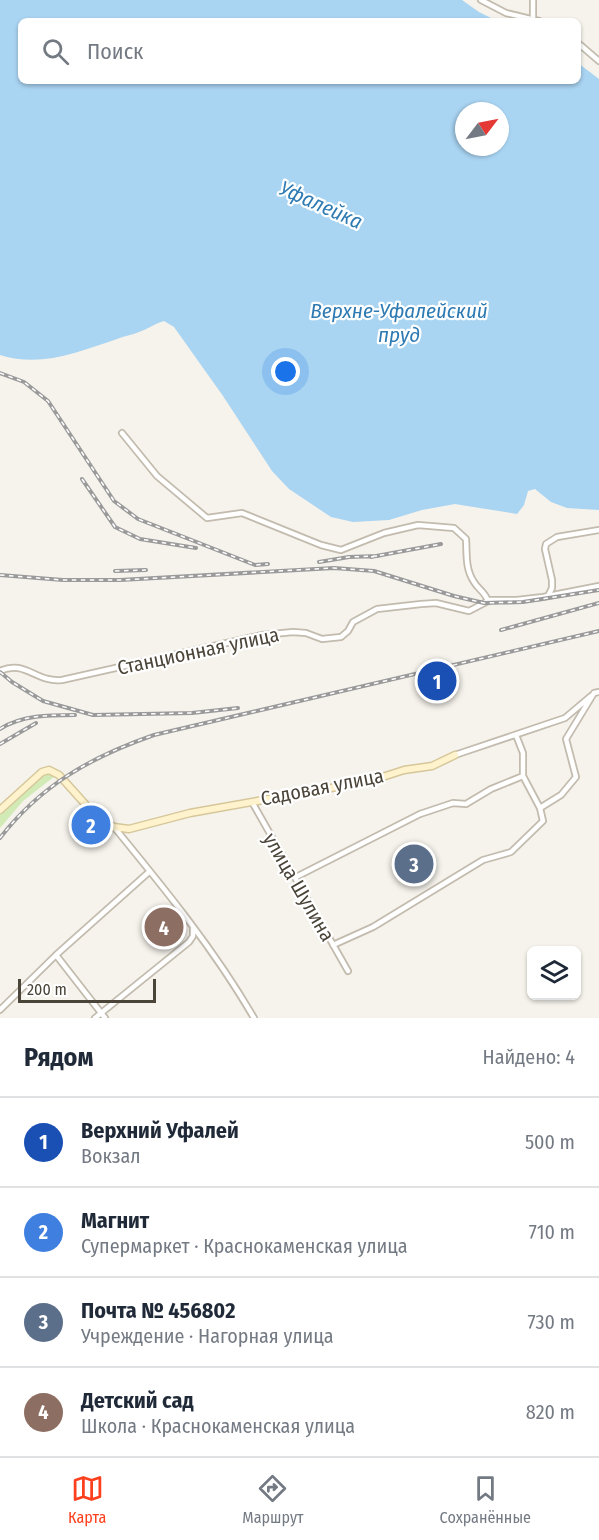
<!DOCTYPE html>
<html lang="ru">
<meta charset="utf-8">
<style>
body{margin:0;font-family:"Fira Sans Condensed",sans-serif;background:#f6f6f7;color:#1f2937}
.controls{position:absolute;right:18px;bottom:18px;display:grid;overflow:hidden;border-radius:9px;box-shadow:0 2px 4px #0004}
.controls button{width:54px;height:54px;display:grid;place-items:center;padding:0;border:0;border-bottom:2px solid #e0e1e3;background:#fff;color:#1f2937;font:30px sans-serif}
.compass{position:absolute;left:455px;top:102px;width:54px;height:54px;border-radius:50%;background:#fff;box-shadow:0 2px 4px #0004;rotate:58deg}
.scale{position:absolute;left:18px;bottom:15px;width:138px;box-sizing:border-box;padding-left:6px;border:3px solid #4b4439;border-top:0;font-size:16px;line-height:21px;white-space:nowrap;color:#4b4439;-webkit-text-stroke:4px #fff;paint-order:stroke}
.you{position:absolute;left:286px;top:372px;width:21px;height:21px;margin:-15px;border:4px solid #fff;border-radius:50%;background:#1a73e8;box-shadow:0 0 0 9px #1a73e833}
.badge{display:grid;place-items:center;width:39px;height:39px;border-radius:50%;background:#fc3f1d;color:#fff;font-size:20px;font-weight:700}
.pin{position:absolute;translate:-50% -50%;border:3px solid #fff;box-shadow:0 2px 6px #0006}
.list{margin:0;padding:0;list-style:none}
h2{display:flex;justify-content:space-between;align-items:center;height:78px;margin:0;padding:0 24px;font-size:26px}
h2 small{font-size:20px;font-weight:400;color:#747a83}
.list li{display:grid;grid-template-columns:39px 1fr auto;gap:18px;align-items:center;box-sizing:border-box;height:90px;padding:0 24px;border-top:2px solid #e0e1e3}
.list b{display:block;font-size:22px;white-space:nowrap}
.list p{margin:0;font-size:20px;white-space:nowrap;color:#747a83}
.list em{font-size:20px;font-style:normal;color:#747a83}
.icon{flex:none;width:33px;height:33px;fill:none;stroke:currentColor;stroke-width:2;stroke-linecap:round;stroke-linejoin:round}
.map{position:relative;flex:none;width:599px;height:1018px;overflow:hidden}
.search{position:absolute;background:#fff;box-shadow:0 2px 4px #0004;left:18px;right:18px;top:18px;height:66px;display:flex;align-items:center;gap:15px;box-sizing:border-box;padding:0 21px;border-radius:9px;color:#747a83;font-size:22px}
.sheet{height:438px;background:#fff}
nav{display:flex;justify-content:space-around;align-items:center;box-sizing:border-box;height:84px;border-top:2px solid #e0e1e3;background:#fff;font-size:16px;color:#747a83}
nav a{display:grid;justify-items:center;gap:3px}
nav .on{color:#fc3f1d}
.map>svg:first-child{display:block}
.green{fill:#d2eab5}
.water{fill:#a9d4f2;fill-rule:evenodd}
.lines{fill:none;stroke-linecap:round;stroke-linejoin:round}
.street-casing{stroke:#c2bbae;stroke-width:8}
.secondary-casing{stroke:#d6c79b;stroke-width:9}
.street{stroke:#fff;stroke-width:4.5}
.secondary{stroke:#fff3cd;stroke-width:6}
.rail-casing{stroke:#9a9a9a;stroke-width:4}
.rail{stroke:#fff;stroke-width:1.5;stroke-dasharray:4.5;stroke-linecap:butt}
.labels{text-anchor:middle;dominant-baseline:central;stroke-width:4.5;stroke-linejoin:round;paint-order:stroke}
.street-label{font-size:20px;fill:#4b4439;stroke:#fff}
.water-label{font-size:21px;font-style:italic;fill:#2e7ab2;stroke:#fff}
</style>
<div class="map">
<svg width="599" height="1018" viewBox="0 0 599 1018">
<rect width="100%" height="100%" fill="#f6f3ec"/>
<path class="green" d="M49 773 55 776 23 801 0 828V813L41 775Z"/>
<path class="water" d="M0 0H462L479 12 497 21H21V81H578V63L599 79V510L567 508 551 502 535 489 528 491 524 505 517 514 455 504 422 510 389 520 353 522 331 517 289 489 272 471 223 396 174 327 164 321C154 324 148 329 139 332 132 335 124 336 117 339 78 352 41 368 0 355ZM464 111H500V147H464Z"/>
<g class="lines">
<g class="street-casing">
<path id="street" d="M481 0 506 13 539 21
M533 20V0
M578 43 599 61
M122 433 157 476 207 518 242 513 321 545 341 550 384 533 418 525 454 528 466 539C467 553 465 569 474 582 478 589 485 592 488 601
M549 594 552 588V580L545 549 546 544 557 537 599 530
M0 671C25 659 36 683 62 680L262 635 293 632 306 633 322 639 341 637 348 631 353 622 377 609 421 604 436 603 469 611 490 600H517L543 597 599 586
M516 735 523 753V776
M455 755 565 718 591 696
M252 802 348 971
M114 827C164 888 214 949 254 1018
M296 877 420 814 453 803 466 804 491 789 523 776 540 808
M333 945 373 927 483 860 511 852 543 821 540 808 561 795 576 777 566 739 594 693 599 692
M56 955 105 1018
M0 1010 56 955 149 872
M95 1018 189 942 193 936V927"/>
</g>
<g class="secondary-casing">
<path id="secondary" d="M0 810 42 772 49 770 59 775 95 815 114 827 129 829 190 813 370 781 404 770 432 766 455 755"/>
</g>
<use href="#street" class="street"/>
<use href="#secondary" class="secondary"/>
<g class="rail-casing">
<path id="rail" d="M0 373 24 382 48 401 114 501 138 519 255 565 268 564
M82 479 115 527 140 539 196 548
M371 557 441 544
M319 562 349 557 378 556
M115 571 146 570
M0 575 63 580H120L334 568 374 571 454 596 484 603 523 602 599 590
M501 630 599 603
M0 672 12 682 43 701 93 715 192 713 238 708
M0 729C22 715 49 715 75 715
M0 744 36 723
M0 838C41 785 91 757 154 735L599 631"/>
</g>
<use href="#rail" class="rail"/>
</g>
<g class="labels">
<g class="street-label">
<text transform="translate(198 651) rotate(-12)">Станционная улица</text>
<text transform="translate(322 787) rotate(-11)">Садовая улица</text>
<text transform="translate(299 887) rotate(60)">улица Шулина</text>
</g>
<g class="water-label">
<text transform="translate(321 205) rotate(24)">Уфалейка</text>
<text x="399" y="311">Верхне-Уфалейский<tspan x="399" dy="24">пруд</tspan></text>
</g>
</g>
</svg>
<div class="controls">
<button><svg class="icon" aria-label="layers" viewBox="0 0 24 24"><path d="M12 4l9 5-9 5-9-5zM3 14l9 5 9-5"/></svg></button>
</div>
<svg class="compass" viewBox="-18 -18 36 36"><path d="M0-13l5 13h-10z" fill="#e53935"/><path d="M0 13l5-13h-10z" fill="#747a83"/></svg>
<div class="scale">200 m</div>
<div class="you"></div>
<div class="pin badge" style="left:437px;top:681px;background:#1a4fb4">1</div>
<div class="pin badge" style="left:91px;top:825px;background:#3f7fe0">2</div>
<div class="pin badge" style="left:414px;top:864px;background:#5c6f8a">3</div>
<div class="pin badge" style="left:164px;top:927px;background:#8d6e63">4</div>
<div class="search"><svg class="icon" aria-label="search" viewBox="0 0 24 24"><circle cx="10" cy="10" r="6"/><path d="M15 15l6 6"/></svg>Поиск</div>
</div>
<section class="sheet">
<h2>Рядом<small>Найдено: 4</small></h2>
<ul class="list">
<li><span class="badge" style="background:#1a4fb4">1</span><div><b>Верхний Уфалей</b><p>Вокзал</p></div><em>500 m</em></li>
<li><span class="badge" style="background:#3f7fe0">2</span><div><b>Магнит</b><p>Супермаркет · Краснокаменская улица</p></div><em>710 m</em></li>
<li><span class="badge" style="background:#5c6f8a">3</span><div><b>Почта № 456802</b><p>Учреждение · Нагорная улица</p></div><em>730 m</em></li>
<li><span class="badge" style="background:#8d6e63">4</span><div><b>Детский сад</b><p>Школа · Краснокаменская улица</p></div><em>820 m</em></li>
</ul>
</section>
<nav>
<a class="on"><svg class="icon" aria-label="map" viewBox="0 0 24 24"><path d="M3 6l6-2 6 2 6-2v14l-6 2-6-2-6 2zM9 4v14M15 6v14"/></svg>Карта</a>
<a><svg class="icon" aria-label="directions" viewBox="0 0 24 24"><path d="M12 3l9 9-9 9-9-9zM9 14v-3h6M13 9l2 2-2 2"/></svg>Маршрут</a>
<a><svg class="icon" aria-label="saved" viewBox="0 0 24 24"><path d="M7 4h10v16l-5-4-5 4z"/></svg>Сохранённые</a>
</nav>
